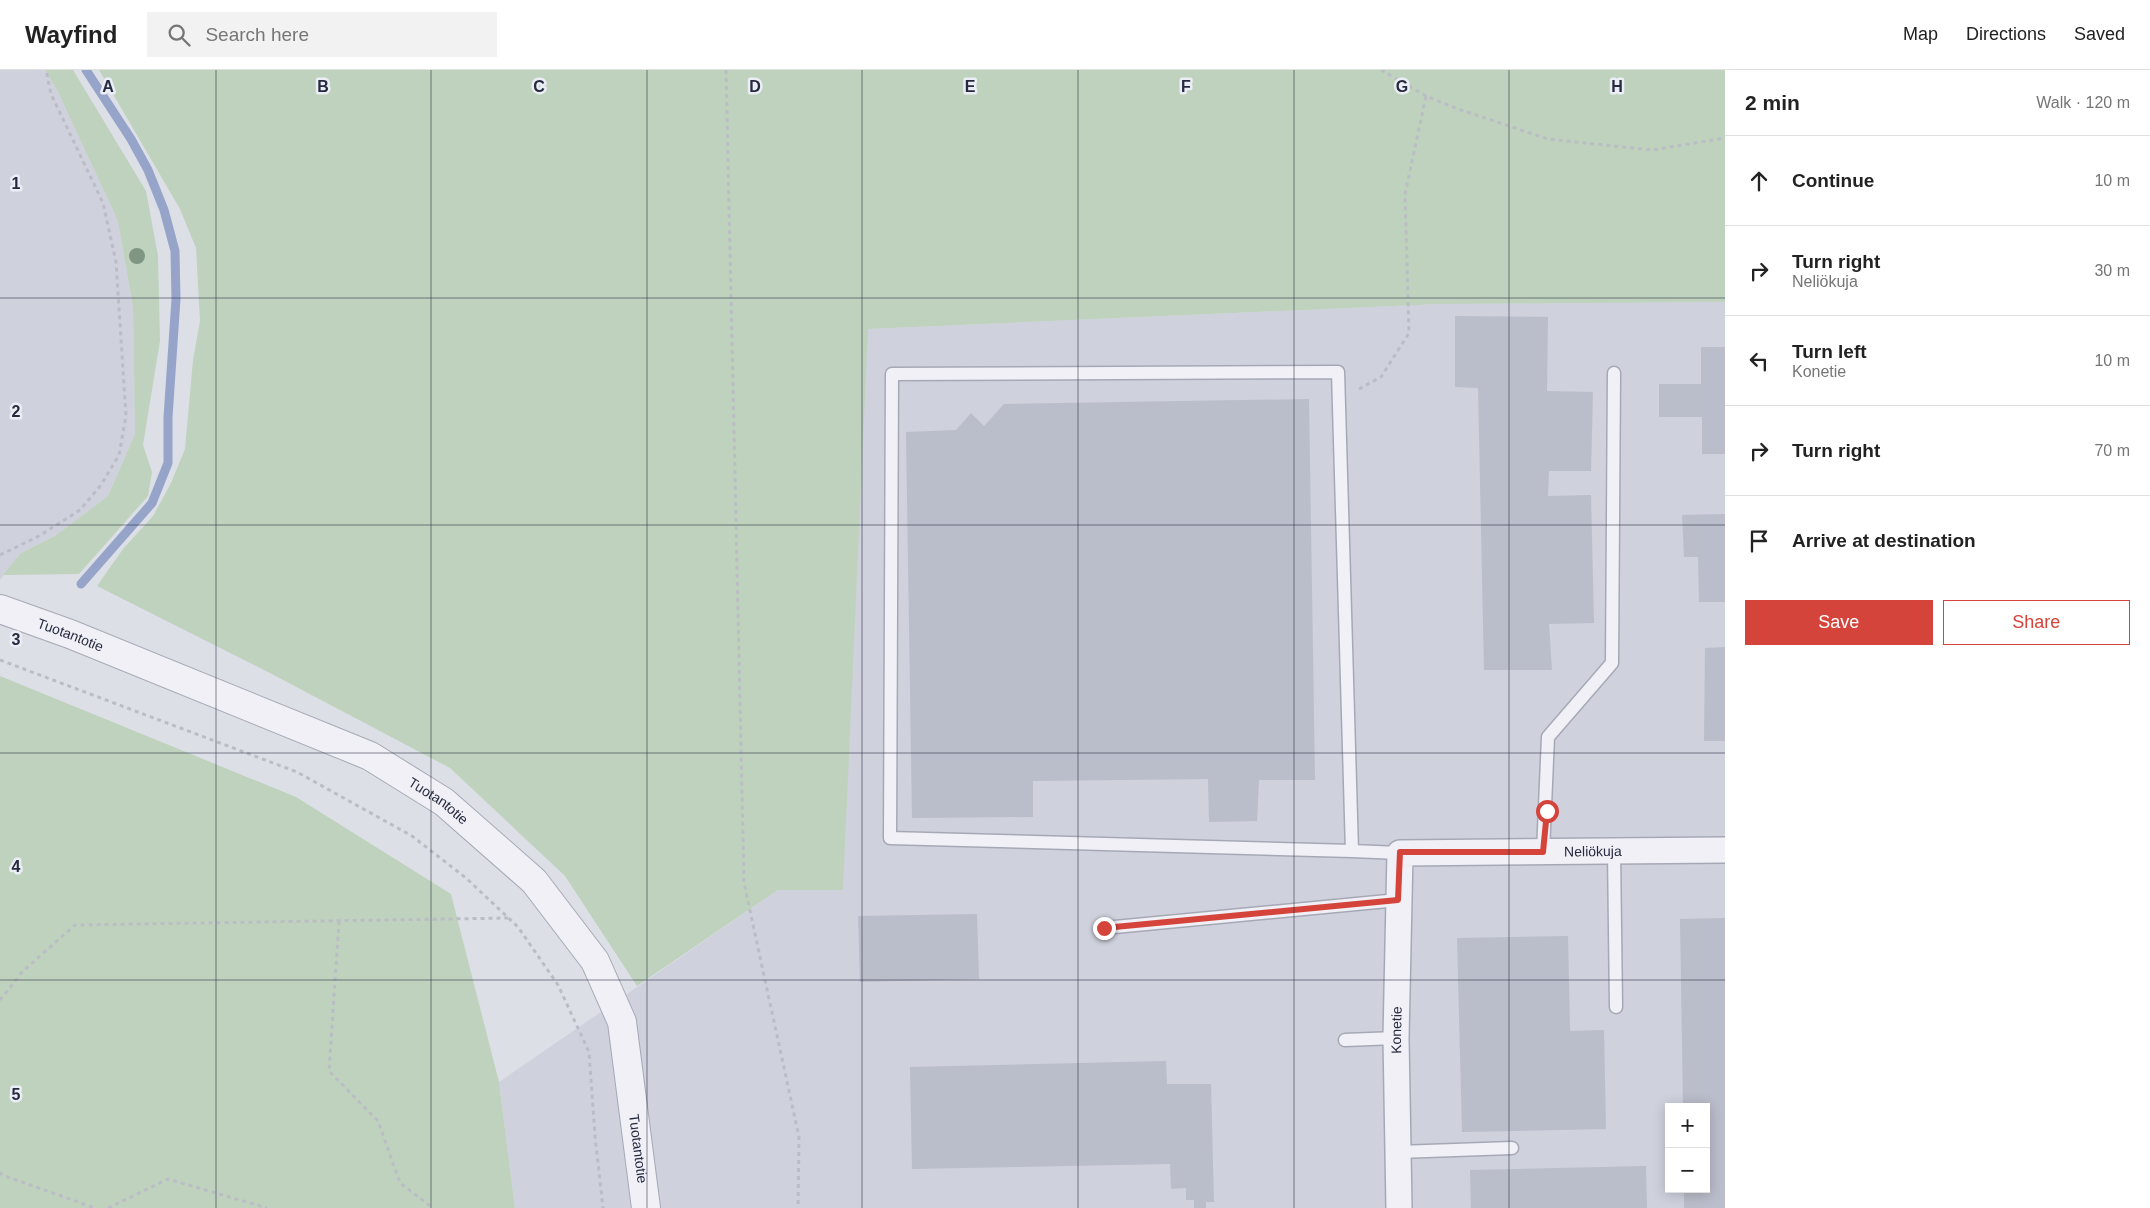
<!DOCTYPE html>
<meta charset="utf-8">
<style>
body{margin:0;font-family:Helvetica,sans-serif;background:#f2f2f2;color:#222}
.controls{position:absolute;right:15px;bottom:15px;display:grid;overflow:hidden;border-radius:0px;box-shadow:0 2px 12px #0003}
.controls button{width:45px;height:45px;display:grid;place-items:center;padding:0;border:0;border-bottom:1px solid #e0e0e0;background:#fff;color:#222;font:25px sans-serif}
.stop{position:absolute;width:15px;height:15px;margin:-11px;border:4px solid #d4443b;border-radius:50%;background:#fff}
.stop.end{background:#d4443b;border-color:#fff;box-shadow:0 1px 5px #0008}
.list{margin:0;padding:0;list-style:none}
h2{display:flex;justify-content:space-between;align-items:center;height:65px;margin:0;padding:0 20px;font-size:21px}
h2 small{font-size:16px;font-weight:400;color:#767676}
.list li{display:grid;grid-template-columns:32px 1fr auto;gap:15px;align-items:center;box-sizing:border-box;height:90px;padding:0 20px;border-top:1px solid #e0e0e0}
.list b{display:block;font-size:19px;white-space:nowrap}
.list p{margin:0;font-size:16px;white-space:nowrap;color:#767676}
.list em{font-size:16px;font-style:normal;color:#767676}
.actions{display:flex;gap:10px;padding:15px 20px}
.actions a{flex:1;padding:11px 0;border:1px solid #d4443b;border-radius:0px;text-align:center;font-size:18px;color:#d4443b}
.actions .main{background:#d4443b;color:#fff}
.icon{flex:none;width:28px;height:28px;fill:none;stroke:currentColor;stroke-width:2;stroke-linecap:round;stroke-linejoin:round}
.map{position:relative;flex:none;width:1725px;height:1138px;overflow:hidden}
header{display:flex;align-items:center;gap:30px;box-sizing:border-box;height:70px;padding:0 25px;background:#fff;border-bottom:1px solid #e0e0e0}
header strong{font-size:24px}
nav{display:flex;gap:28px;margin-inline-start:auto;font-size:18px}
.search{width:350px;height:45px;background:#f2f2f2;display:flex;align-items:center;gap:12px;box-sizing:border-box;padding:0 18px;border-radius:0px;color:#767676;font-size:19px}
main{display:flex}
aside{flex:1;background:#fff}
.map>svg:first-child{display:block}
.built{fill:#cfd1dd;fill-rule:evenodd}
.green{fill:#bed2bd}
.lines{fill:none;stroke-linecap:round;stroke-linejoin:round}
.stream{stroke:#96a4ca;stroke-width:9}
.building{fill:#babdca}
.service-casing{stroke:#a6a9b5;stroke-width:15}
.minor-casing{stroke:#a6a9b5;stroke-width:28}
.tertiary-casing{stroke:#a6a9b5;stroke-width:30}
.path{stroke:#bbbdc6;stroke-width:3;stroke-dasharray:4 4;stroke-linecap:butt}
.service{stroke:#f0f0f6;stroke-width:12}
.minor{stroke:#f0f0f6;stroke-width:25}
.tertiary{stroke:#f0f0f6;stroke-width:28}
.tree{fill:#7f9684}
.route{stroke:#d4443b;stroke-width:6}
.grid{fill:none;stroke:#262a3f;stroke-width:1;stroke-opacity:0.55}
.labels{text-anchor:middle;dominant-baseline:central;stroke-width:5;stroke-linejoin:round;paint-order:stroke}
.street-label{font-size:14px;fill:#262a3f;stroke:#eceef5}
.grid-label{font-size:16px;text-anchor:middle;font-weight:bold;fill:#262a3f;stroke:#eceef5;stroke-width:5;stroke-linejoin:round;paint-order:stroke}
</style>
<header>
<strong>Wayfind</strong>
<div class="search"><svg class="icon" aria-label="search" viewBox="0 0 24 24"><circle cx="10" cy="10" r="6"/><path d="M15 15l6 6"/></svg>Search here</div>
<nav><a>Map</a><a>Directions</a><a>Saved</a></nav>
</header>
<main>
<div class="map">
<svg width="1725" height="1138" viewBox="0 0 1725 1138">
<rect width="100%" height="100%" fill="#dddfe7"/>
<path class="built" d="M0 0H45L58 22 118 151 133 237 135 364 108 426 55 466 21 483 0 510Z
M1725 232V1138H515L499 1012 778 820 843 819 867 259 1439 234ZM1669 1037H1706V1119H1669Z"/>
<path class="green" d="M45 0H73L146 121 158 186 160 271 143 375 152 402 148 426 79 504 3 505 21 483 55 466 108 426 135 364 133 237 118 151 58 22Z
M99 0H1725V232L1439 234 868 259 843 820H778L637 916 565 806 450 698 266 601 97 516 123 479 153 446 171 413 185 379 193 290 200 251 196 178 180 139Z
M0 606 296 727 451 824 499 1012 515 1138H0Z"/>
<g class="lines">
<path class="stream" d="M81 514 152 433 168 393V347L176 229 175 181 164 140 148 100 131 69 86 0"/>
</g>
<path class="building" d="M1455 246 1548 247 1547 321 1593 322 1591 401H1549L1548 426 1591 425 1594 553 1549 554 1552 600H1484L1478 318 1455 317Z
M1701 277H1725V384H1702V347H1659V314H1701Z
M1309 329 1315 710H1259L1257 751 1209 752 1208 709 1033 711V747L912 748 906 362 956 360 971 343 984 356 1004 334Z
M1725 444V532H1699L1698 487H1684L1682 445Z
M1725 577V671H1704L1705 578Z
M977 844 979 909 860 912 858 846Z
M1725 848V1138H1684V1119H1706V1037H1683L1680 849Z
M1568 866 1570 961 1604 960 1606 1059 1462 1062 1457 868Z
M1166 991 1167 1014H1211L1214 1132H1206V1138H1194V1130H1186V1118L1171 1119 1170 1094 912 1099 910 997Z
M1646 1096 1647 1138H1471L1470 1100Z"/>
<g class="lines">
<g class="service-casing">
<path id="service" d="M1352 781 1338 302 892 304 890 768 1352 781 1400 783
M1614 781 1616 937
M1543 782 1548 667 1612 593 1614 303
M1104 858 1398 830
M1345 970 1396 968
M1398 1082 1512 1078"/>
</g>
<g class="minor-casing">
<g id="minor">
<path id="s1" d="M1399 1138 1396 968 1400 783 1725 780"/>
</g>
</g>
<g class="tertiary-casing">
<g id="tertiary">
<path id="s2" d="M0 539 70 564 370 686 444 732 534 811 595 891 622 952 646 1138"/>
</g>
</g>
<path class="path" d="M726 0 744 813 799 1067 798 1138
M1381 0 1426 26 1458 39 1548 69 1652 80 1725 68
M1359 319 1381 307 1409 263 1405 124 1426 26
M0 485 39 466 80 440 101 415 119 385 126 346 116 192 103 133 51 24 46 0
M0 590 297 702 412 766 466 808 518 857 558 915 589 982 595 1066 603 1138
M339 851 329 1001 378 1051 400 1113 433 1138
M0 930 23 901 75 855 508 848
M0 1102 2 1105 95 1138
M108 1138 168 1109 267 1138"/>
<use href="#service" class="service"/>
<use href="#minor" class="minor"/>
<use href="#tertiary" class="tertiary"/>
</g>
<circle class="tree" cx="137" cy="186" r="8"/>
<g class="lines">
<path class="route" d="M1104 858 1398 830 1400 782H1543L1547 741"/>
</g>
<path class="grid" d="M216 0V1138M431 0V1138M647 0V1138M862 0V1138M1078 0V1138M1294 0V1138M1509 0V1138M0 228H1725M0 455H1725M0 683H1725M0 910H1725"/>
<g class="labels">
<g class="street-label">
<text stroke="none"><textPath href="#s2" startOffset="75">Tuotantotie</textPath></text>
<text stroke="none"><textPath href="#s2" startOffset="480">Tuotantotie</textPath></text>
<text stroke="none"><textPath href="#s1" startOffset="548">Neliökuja</textPath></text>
<text stroke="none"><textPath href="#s1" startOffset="178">Konetie</textPath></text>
<text stroke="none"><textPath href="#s2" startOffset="900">Tuotantotie</textPath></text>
</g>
</g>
<g class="grid-label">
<text x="108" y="22">A</text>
<text x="323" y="22">B</text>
<text x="539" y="22">C</text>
<text x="755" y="22">D</text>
<text x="970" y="22">E</text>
<text x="1186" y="22">F</text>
<text x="1402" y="22">G</text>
<text x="1617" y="22">H</text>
<text x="16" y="119">1</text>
<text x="16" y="347">2</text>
<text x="16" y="575">3</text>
<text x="16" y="802">4</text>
<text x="16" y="1030">5</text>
</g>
</svg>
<div class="controls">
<button>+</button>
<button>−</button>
</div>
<div class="stop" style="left:1547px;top:741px"></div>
<div class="stop end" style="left:1104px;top:858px"></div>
</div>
<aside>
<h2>2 min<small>Walk · 120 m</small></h2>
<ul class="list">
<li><svg class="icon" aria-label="ahead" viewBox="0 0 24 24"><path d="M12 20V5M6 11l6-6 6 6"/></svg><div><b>Continue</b></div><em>10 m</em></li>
<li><svg class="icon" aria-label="right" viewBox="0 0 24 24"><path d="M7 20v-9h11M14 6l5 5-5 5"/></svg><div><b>Turn right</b><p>Neliökuja</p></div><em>30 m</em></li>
<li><svg class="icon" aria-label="left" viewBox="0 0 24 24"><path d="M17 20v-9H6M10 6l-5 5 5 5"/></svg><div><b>Turn left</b><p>Konetie</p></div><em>10 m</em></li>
<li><svg class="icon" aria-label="right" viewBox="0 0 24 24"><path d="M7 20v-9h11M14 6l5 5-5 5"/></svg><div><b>Turn right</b></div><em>70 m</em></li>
<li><svg class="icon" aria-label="arrive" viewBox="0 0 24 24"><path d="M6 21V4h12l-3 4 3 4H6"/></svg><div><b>Arrive at destination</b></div></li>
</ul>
<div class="actions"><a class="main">Save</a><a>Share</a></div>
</aside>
</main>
